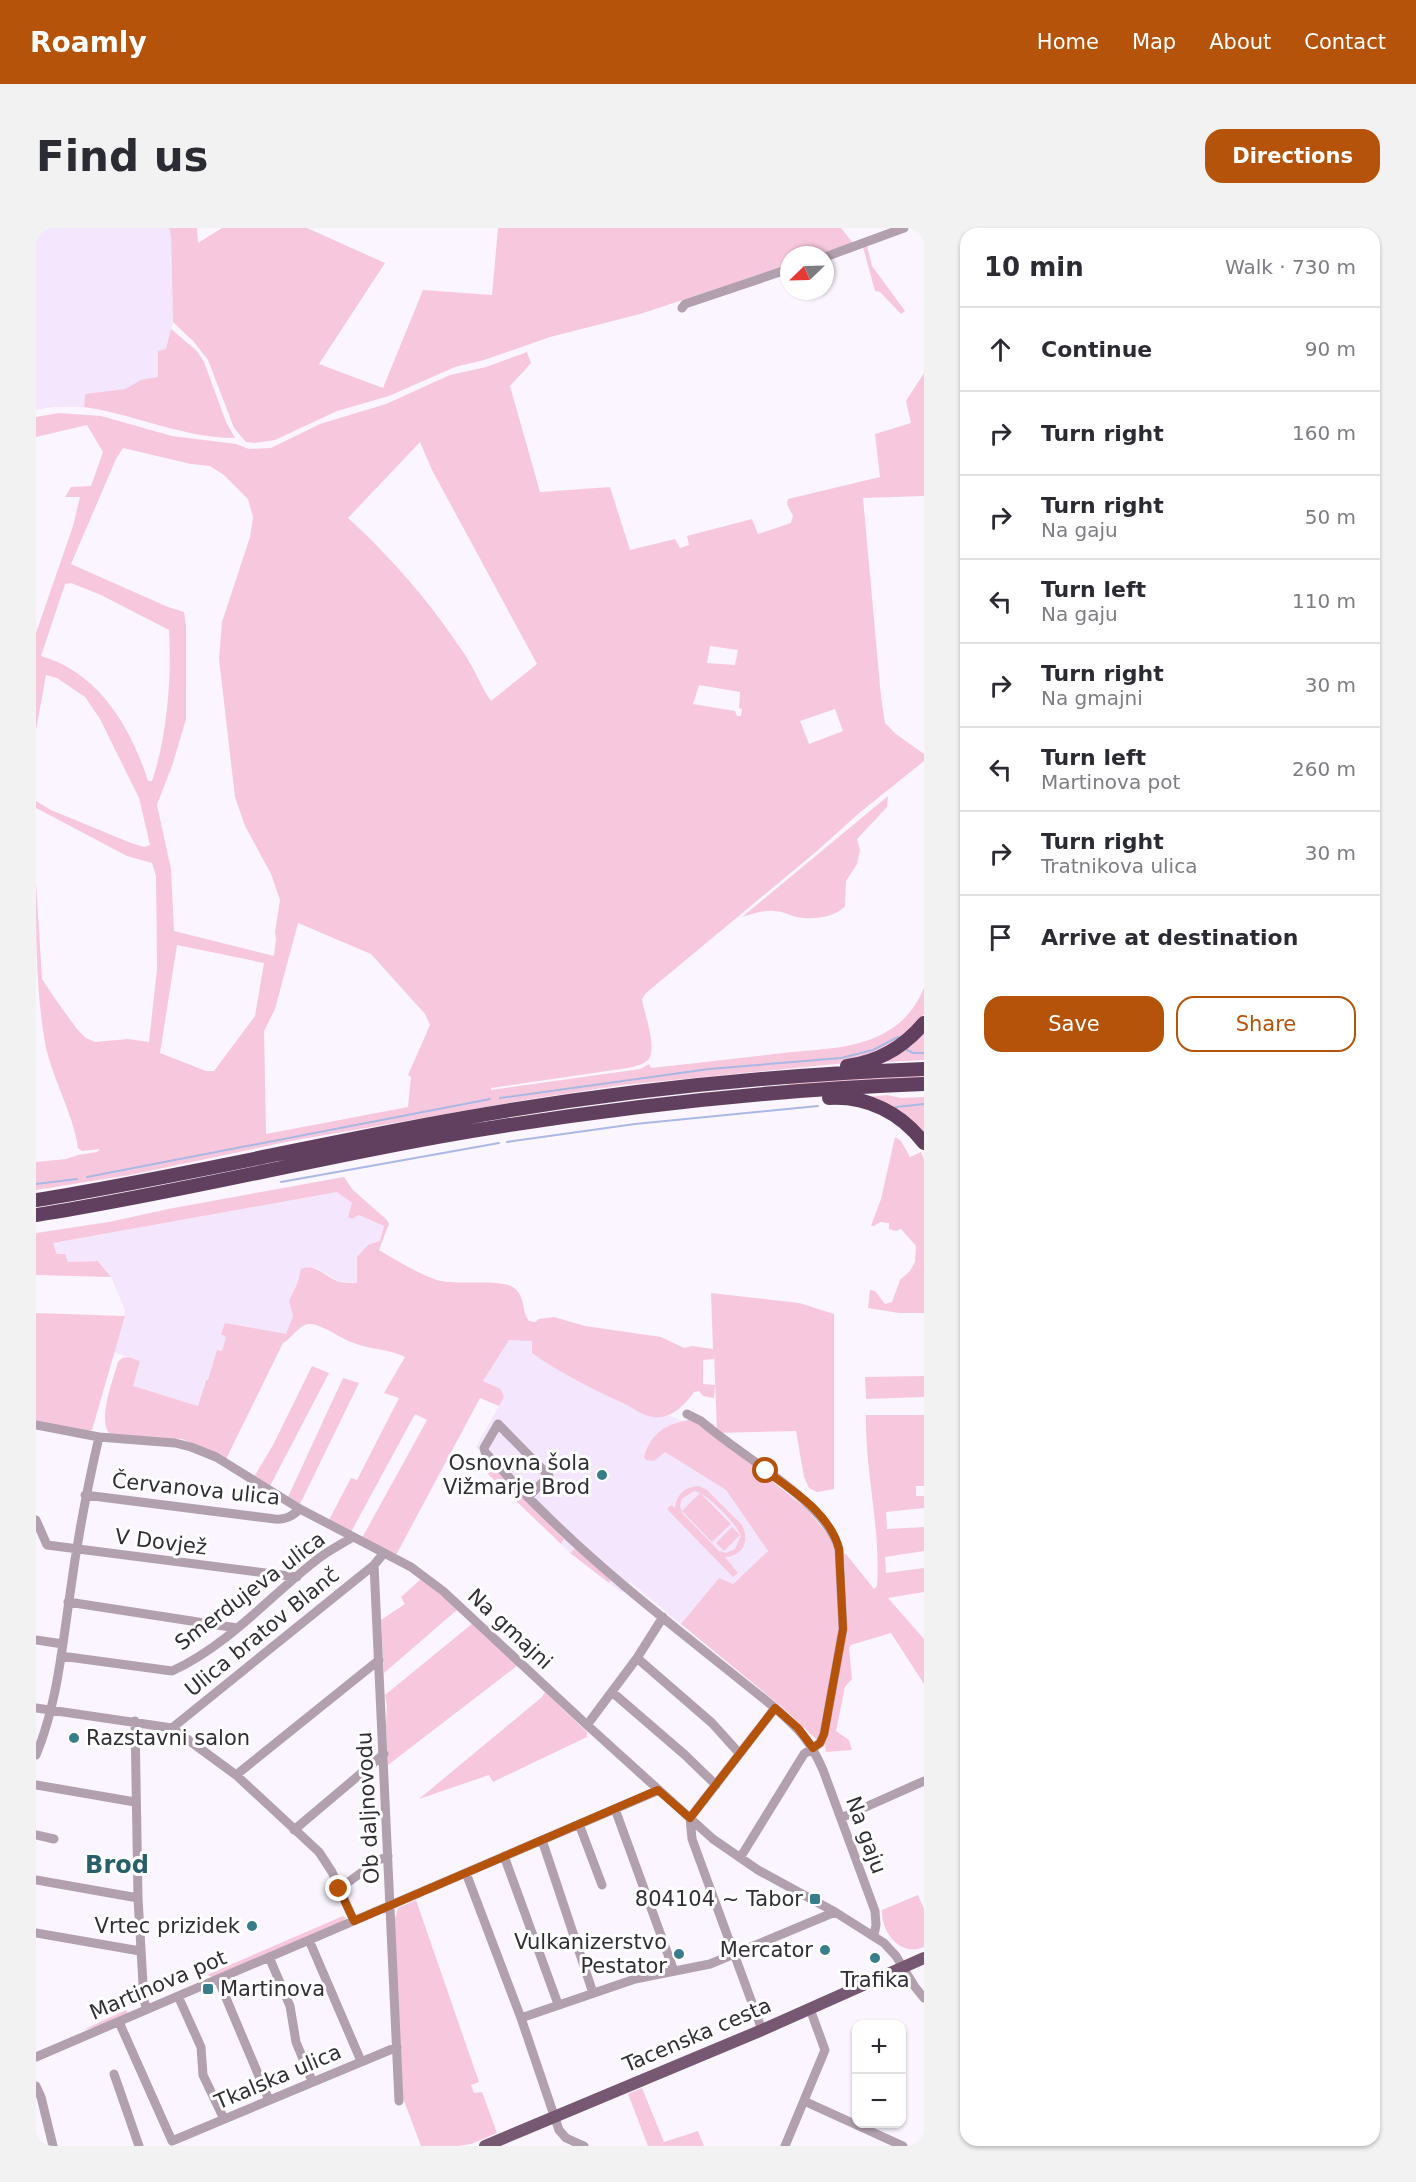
<!DOCTYPE html>
<meta charset="utf-8">
<style>
body{margin:0;font-family:"DejaVu Sans",sans-serif;background:#f2f2f3;color:#2b2b33}
.controls{position:absolute;right:18px;bottom:18px;display:grid;overflow:hidden;border-radius:12px;box-shadow:0 2px 4px #0004}
.controls button{width:54px;height:54px;display:grid;place-items:center;padding:0;border:0;border-bottom:2px solid #e1e1e2;background:#fff;color:#2b2b33;font:30px sans-serif}
.compass{position:absolute;left:744px;top:18px;width:54px;height:54px;border-radius:50%;background:#fff;box-shadow:0 2px 4px #0004;rotate:247deg}
.stop{position:absolute;width:18px;height:18px;margin:-14px;border:4px solid #b45309;border-radius:50%;background:#fff}
.stop.end{background:#b45309;border-color:#fff;box-shadow:0 2px 6px #0008}
.list{margin:0;padding:0;list-style:none}
h2{display:flex;justify-content:space-between;align-items:center;height:78px;margin:0;padding:0 24px;font-size:26px}
h2 small{font-size:20px;font-weight:400;color:#7c7c81}
.list li{display:grid;grid-template-columns:39px 1fr auto;gap:18px;align-items:center;box-sizing:border-box;height:84px;padding:0 24px;border-top:2px solid #e1e1e2}
.list b{display:block;font-size:22px;white-space:nowrap}
.list p{margin:0;font-size:20px;white-space:nowrap;color:#7c7c81}
.list em{font-size:20px;font-style:normal;color:#7c7c81}
.actions{display:flex;gap:12px;padding:18px 24px}
.actions a{flex:1;padding:14px 0;border:2px solid #b45309;border-radius:18px;text-align:center;font-size:21px;color:#b45309}
.actions .main{background:#b45309;color:#fff}
.icon{flex:none;width:33px;height:33px;fill:none;stroke:currentColor;stroke-width:2;stroke-linecap:round;stroke-linejoin:round}
.map{position:relative;flex:none;width:888px;height:1918px;overflow:hidden;border-radius:18px}
header{display:flex;align-items:center;gap:36px;box-sizing:border-box;height:84px;padding:0 30px;background:#b45309;color:#fff}
header strong{font-size:28px}
nav{display:flex;gap:33px;margin-inline-start:auto;font-size:21px}
.intro{display:flex;align-items:center;justify-content:space-between;box-sizing:border-box;height:144px;padding:0 36px}
h1{margin:0;font-size:42px}
.button{padding:15px 27px;border-radius:18px;background:#b45309;color:#fff;font-size:21px;font-weight:700}
main{display:flex;gap:36px;padding:0 36px}
aside{flex:1;background:#fff;border-radius:18px;box-shadow:0 2px 4px #0004}
.map>svg:first-child{display:block}
.built{fill:#f3e6fd}
.green{fill:#f7c8dd;fill-rule:evenodd}
.lines{fill:none;stroke-linecap:round;stroke-linejoin:round}
.stream{stroke:#a9b8e4;stroke-width:2}
.minor{stroke:#b2a0af;stroke-width:9}
.major{stroke:#775873;stroke-width:12}
.highway{stroke:#613f5e;stroke-width:14}
.route{stroke:#b45309;stroke-width:8}
.poi-dot{fill:#387e8a;stroke:#fff;stroke-width:2}
.labels{text-anchor:middle;dominant-baseline:central;stroke-width:6;stroke-linejoin:round;paint-order:stroke}
.poi-label{font-size:21px;fill:#312e34;stroke:#fff;text-anchor:end}
.street-label{font-size:21px;fill:#312e34;stroke:#fff}
.quarter-label{font-size:24px;font-weight:bold;fill:#28606a;stroke:#fff}
</style>
<header>
<strong>Roamly</strong>
<nav><a>Home</a><a>Map</a><a>About</a><a>Contact</a></nav>
</header>
<div class="intro"><h1>Find us</h1><a class="button">Directions</a></div>
<main>
<div class="map">
<svg width="888" height="1918" viewBox="0 0 888 1918">
<rect width="100%" height="100%" fill="#faf5fe"/>
<path class="built" d="M0 0H133L135 8 137 94 130 122 122 123 123 150 105 152 89 161 49 166 48 179H16L0 182Z
M301 964 316 975 313 989 316 991 323 987 348 998 344 1013 333 1016 321 1029 322 1055 303 1053 280 1040 262 1048 261 1056 253 1073 257 1088 250 1106 190 1109 186 1124 181 1122 172 1153 169 1152 162 1178 96 1158 103 1133 78 1124 88 1093 89 1082 75 1049 63 1033 32 1034 22 1027 17 1015Z
M478 1111 497 1113 581 1167 647 1193 625 1221 690 1262 732 1323 696 1356 683 1350 645 1396 594 1354 586 1365 573 1355 575 1351 539 1320 534 1325 525 1316 528 1310 440 1219 468 1169 465 1161 447 1153 466 1120 473 1112Z"/>
<path class="green" d="M133 0H161L162 15 186 0H271L349 35 283 136 347 160 387 62 456 67 462 0H805L817 15 781 27H753V37L604 86 514 109 448 132 419 139 353 168 301 183 239 212 218 215 210 214 198 200 172 132 158 114 137 94 135 8Z
M831 18 836 38 869 83 865 86 844 64 839 63 827 19Z
M135 101 161 123 168 134 190 194 199 210C147 210 98 186 48 179L49 166 89 161 105 152 122 149V123L130 121Z
M491 124 495 135 474 158 504 264 574 259 594 322 639 311 644 320 653 317 651 308 716 291 722 306 755 295 757 288 751 276 752 271 844 249 839 206 875 195 870 173 888 145V268L827 270 845 469 849 495 860 506 888 526V533L822 586 781 623 610 765 606 771C608 786 623 822 611 833 606 837 599 838 592 840L455 860V862L604 841 613 836 615 840C659 835 703 830 747 825 782 821 819 822 850 804 868 794 880 779 888 760V786L879 799 849 822 810 835 587 857 501 870 255 913 94 947 0 962V934L30 931 42 927 61 924 64 921 46 923 42 920C37 884 16 851 9 815 0 762 0 708 0 654L6 751 22 775 41 801 50 810 59 814 92 811 113 814 121 741 120 648 116 635 91 628 0 580V573L15 582 95 615 108 619 114 617 103 570 64 491 49 469 21 450 10 447 0 502V405L37 298 44 269H29L35 259 55 258 67 224 51 197 0 209V189L23 185 65 188 136 208 200 216 213 221 235 220 284 196 350 176 414 147 450 139ZM384 214 396 242 501 436 455 473C444 457 437 437 425 421 393 373 355 329 312 290ZM87 220 155 236 174 238 188 247 212 271 217 289 214 309 186 394 183 431 199 569 209 598 235 646 244 672 239 704 240 711 238 728 138 703 135 641 121 577 137 535 150 491V398L148 384 132 379 35 336 80 231ZM35 355 65 367 133 402C136 449 131 509 116 553H112C95 499 62 444 5 428L29 356ZM674 418 702 422 699 437 671 435ZM663 457 704 464 703 480 706 481 705 488H701L699 483 657 476ZM799 481 807 503 773 516 764 493ZM262 695 335 726 389 786 394 797 372 847 375 849 372 879 230 906 228 803 239 781ZM141 717 228 735 219 788 178 843H170L124 825Z
M852 568 851 579 821 611 824 622 821 636 810 653 809 678C798 690 776 692 761 689 753 687 746 683 738 683 727 682 716 686 706 689Z
M888 801V832L849 834Z
M888 846V851L752 860 750 854Z
M851 867 865 870 888 869V909L832 869Z
M859 909 865 913 874 929 885 924 888 931V1085H863L832 1080 834 1062 839 1063 849 1076 856 1074 864 1052 874 1043 879 1034 880 1018 865 1001 860 1003 853 1001V995L844 994 838 998H835L845 971Z
M308 949 317 962 351 992 353 996 343 1022C361 1033 381 1045 401 1052 420 1058 465 1050 478 1060 490 1069 485 1083 493 1093L499 1094 503 1091 518 1089 549 1098 625 1109 648 1120 656 1118 677 1121 675 1065 763 1075 798 1086V1261L781 1264 773 1260 768 1249 760 1203 681 1205 678 1124V1131L667 1132V1156L679 1157 678 1170 667 1168 663 1163 658 1164C649 1177 634 1192 617 1189 608 1188 598 1181 591 1177 558 1162 526 1146 496 1125V1113L473 1112 447 1153 465 1161 468 1169 463 1178 444 1170 360 1327 326 1310 391 1192 379 1186 315 1304 293 1292 315 1250 321 1252 363 1170 348 1165 369 1129C355 1121 333 1122 315 1114 305 1110 283 1095 273 1096 264 1096 255 1111 247 1115L190 1231 146 1211 74 1206C61 1193 77 1152 82 1134 88 1126 95 1130 104 1133L97 1158 162 1178 170 1152H172L181 1122 186 1123 190 1109 185 1106 189 1095 250 1106 257 1088 253 1073 261 1056 265 1041C279 1035 289 1048 301 1053 307 1055 315 1055 321 1055V1029L333 1016 344 1013 348 998 323 987 316 991 312 989 316 975 301 964 17 1015 21 1026H29L32 1034 62 1033 75 1049 0 1047V1005L73 994 132 981Z
M0 1085 89 1088 56 1202 52 1203 0 1194Z
M276 1138 293 1145 234 1258 218 1249 237 1217Z
M888 1148V1169L830 1171 829 1149Z
M307 1150 323 1155 264 1276 252 1269Z
M830 1187H888V1258H880V1268H888V1280L850 1284 851 1301 888 1299V1323L849 1329 850 1345 888 1340V1364L852 1370 888 1411V1456L855 1405 815 1417 813 1420 816 1451 809 1459 800 1503 813 1512 816 1522 790 1524 788 1514 811 1396 808 1326H810L838 1361 841 1358C845 1301 829 1245 830 1187Z
M668 1190 678 1197 679 1208 771 1281 798 1314 805 1399 787 1501 781 1512 747 1480 645 1396 683 1350 697 1356 732 1323 690 1262 629 1224 618 1233 610 1232 608 1229C617 1197 641 1193 668 1190Z
M452 1232 528 1311 525 1316 453 1247 448 1241Z
M662 1258 670 1261 706 1297C714 1313 707 1328 689 1329L702 1345 697 1349 631 1281 635 1277 639 1280C641 1266 648 1259 662 1258ZM658 1263C671 1265 701 1296 705 1308L699 1321 690 1325 683 1323 646 1285 644 1278 646 1271Z
M664 1265 695 1296 676 1314 646 1283Z
M696 1299 704 1307 688 1323 680 1315Z
M539 1320 575 1351 573 1355 534 1325Z
M385 1351 422 1381 348 1445 345 1392 369 1376 365 1369Z
M437 1395 482 1437 352 1537 350 1497 351 1478 349 1467Z
M509 1464 551 1504V1509L457 1554 453 1547 383 1571 506 1469Z
M882 1667 888 1681V1719C865 1729 845 1705 846 1682Z
M380 1672 443 1854 435 1857 438 1865 446 1864 461 1905 435 1916 422 1918H385L367 1870 358 1694 362 1680Z
M307 1688 310 1690 307 1693 176 1749 171 1747Z
M90 1782 92 1786 60 1799 47 1802Z
M606 1860 628 1914 662 1903 668 1918H612L592 1866Z"/>
<g class="lines">
<path class="stream" d="M871 822 877 825H888
M464 870 673 841 805 830 837 822 862 809
M860 879 888 876
M471 914 599 896 782 878
M51 949 454 871
M245 954 463 915
M0 956 41 951"/>
<path class="minor" d="M789 29 868 0
M646 80 649 76 753 41
M651 1186 665 1193C703 1227 790 1273 803 1321L807 1401 788 1506 784 1515 768 1526 704 1630
M0 1197 63 1209 139 1215 155 1219 180 1229 264 1281 375 1339 407 1363 551 1497 677 1611 722 1642 799 1684 848 1715 860 1728 879 1759 888 1770
M49 1267 239 1291C250 1292 256 1288 264 1281
M492 1269 513 1248 462 1196 448 1220 449 1224C468 1244 486 1264 506 1283 577 1354 661 1416 739 1480 763 1501 774 1512 787 1542L839 1683 840 1697 838 1707
M0 1292 11 1317 261 1349
M338 1337 363 1873
M32 1374 201 1400
M0 1412 27 1416
M25 1428 136 1443C191 1418 232 1370 278 1334 290 1324 304 1317 317 1309
M601 1430 676 1495 703 1525
M576 1464 649 1527 680 1557
M0 1480 136 1500 200 1547 283 1624 296 1644 318 1693
M99 1493 102 1670 108 1773 111 1781
M551 1497 601 1430 627 1389
M136 1500 338 1337 348 1325
M0 1527C21 1477 26 1420 34 1366 41 1313 51 1261 63 1209
M200 1547 343 1432
M0 1557 99 1574
M579 1581 638 1743
M805 1590 888 1553
M543 1596 566 1657
M258 1602 348 1526
M0 1607 18 1611
M506 1612 557 1765
M468 1628 522 1776
M430 1645 485 1790 523 1902 530 1910 548 1918
M0 1652 102 1670
M303 1661 341 1633 352 1628
M0 1705 104 1723
M273 1712 325 1833
M233 1729 254 1778 260 1814 276 1853
M182 1751 233 1872
M142 1768 165 1819 167 1847 188 1891
M485 1790 599 1751 674 1736 799 1684
M83 1794 136 1913 361 1819
M726 1802 656 1611 654 1590 739 1480
M0 1829 623 1562
M78 1846 103 1918
M0 1858 5 1869 17 1918
M768 1873 867 1918
M749 1918 789 1822 774 1781"/>
<path class="major" d="M449 1918 726 1802 888 1730"/>
<path class="highway" d="M811 838C842 834 868 819 888 795
M793 870C832 868 865 885 888 915
M0 972C143 949 285 915 428 890 579 863 734 847 888 841
M0 987C135 966 267 933 401 909 562 881 725 862 888 856"/>
</g>
<g class="lines">
<path class="route" d="M303 1661 318 1693 622 1562 654 1590 739 1480 762 1500 777 1520 784 1515 788 1506 807 1401 803 1321C794 1285 758 1264 730 1243"/>
</g>
<g class="poi-dot">
<circle cx="566" cy="1247" r="6"/>
<circle cx="38" cy="1510" r="6"/>
<rect x="773" y="1665" width="12" height="12" rx="3"/>
<circle cx="216" cy="1698" r="6"/>
<circle cx="789" cy="1722" r="6"/>
<circle cx="643" cy="1726" r="6"/>
<circle cx="839" cy="1730" r="6"/>
<rect x="166" y="1755" width="12" height="12" rx="3"/>
</g>
<g class="labels">
<g class="poi-label">
<text x="554" y="1235">Osnovna šola<tspan x="554" dy="24">Vižmarje Brod</tspan></text>
<text x="50" y="1510" text-anchor="start">Razstavni salon</text>
<text x="767" y="1671">804104 ~ Tabor</text>
<text x="204" y="1698">Vrtec prizidek</text>
<text x="631" y="1714">Vulkanizerstvo<tspan x="631" dy="24">Pestator</tspan></text>
<text x="777" y="1722">Mercator</text>
<text x="839" y="1752" text-anchor="middle">Trafika</text>
<text x="184" y="1761" text-anchor="start">Martinova</text>
</g>
<g class="street-label">
<text transform="translate(160 1261) rotate(6)">Červanova ulica</text>
<text transform="translate(125 1314) rotate(7)">V Dovjež</text>
<text transform="translate(214 1363) rotate(-37)">Smerdujeva ulica</text>
<text transform="translate(474 1401) rotate(43)">Na gmajni</text>
<text transform="translate(226 1404) rotate(-39)">Ulica bratov Blanč</text>
<text transform="translate(332 1580) rotate(-93)">Ob daljnovodu</text>
<text transform="translate(830 1607) rotate(70)">Na gaju</text>
<text transform="translate(122 1757) rotate(-23)">Martinova pot</text>
<text transform="translate(661 1807) rotate(-23)">Tacenska cesta</text>
<text transform="translate(242 1849) rotate(-23)">Tkalska ulica</text>
</g>
<g class="quarter-label">
<text x="81" y="1637">Brod</text>
</g>
</g>
</svg>
<div class="controls">
<button>+</button>
<button>−</button>
</div>
<svg class="compass" viewBox="-18 -18 36 36"><path d="M0-13l5 13h-10z" fill="#e53935"/><path d="M0 13l5-13h-10z" fill="#7c7c81"/></svg>
<div class="stop" style="left:730px;top:1243px"></div>
<div class="stop end" style="left:303px;top:1661px"></div>
</div>
<aside>
<h2>10 min<small>Walk · 730 m</small></h2>
<ul class="list">
<li><svg class="icon" aria-label="ahead" viewBox="0 0 24 24"><path d="M12 20V5M6 11l6-6 6 6"/></svg><div><b>Continue</b></div><em>90 m</em></li>
<li><svg class="icon" aria-label="right" viewBox="0 0 24 24"><path d="M7 20v-9h11M14 6l5 5-5 5"/></svg><div><b>Turn right</b></div><em>160 m</em></li>
<li><svg class="icon" aria-label="right" viewBox="0 0 24 24"><path d="M7 20v-9h11M14 6l5 5-5 5"/></svg><div><b>Turn right</b><p>Na gaju</p></div><em>50 m</em></li>
<li><svg class="icon" aria-label="left" viewBox="0 0 24 24"><path d="M17 20v-9H6M10 6l-5 5 5 5"/></svg><div><b>Turn left</b><p>Na gaju</p></div><em>110 m</em></li>
<li><svg class="icon" aria-label="right" viewBox="0 0 24 24"><path d="M7 20v-9h11M14 6l5 5-5 5"/></svg><div><b>Turn right</b><p>Na gmajni</p></div><em>30 m</em></li>
<li><svg class="icon" aria-label="left" viewBox="0 0 24 24"><path d="M17 20v-9H6M10 6l-5 5 5 5"/></svg><div><b>Turn left</b><p>Martinova pot</p></div><em>260 m</em></li>
<li><svg class="icon" aria-label="right" viewBox="0 0 24 24"><path d="M7 20v-9h11M14 6l5 5-5 5"/></svg><div><b>Turn right</b><p>Tratnikova ulica</p></div><em>30 m</em></li>
<li><svg class="icon" aria-label="arrive" viewBox="0 0 24 24"><path d="M6 21V4h12l-3 4 3 4H6"/></svg><div><b>Arrive at destination</b></div></li>
</ul>
<div class="actions"><a class="main">Save</a><a>Share</a></div>
</aside>
</main>
